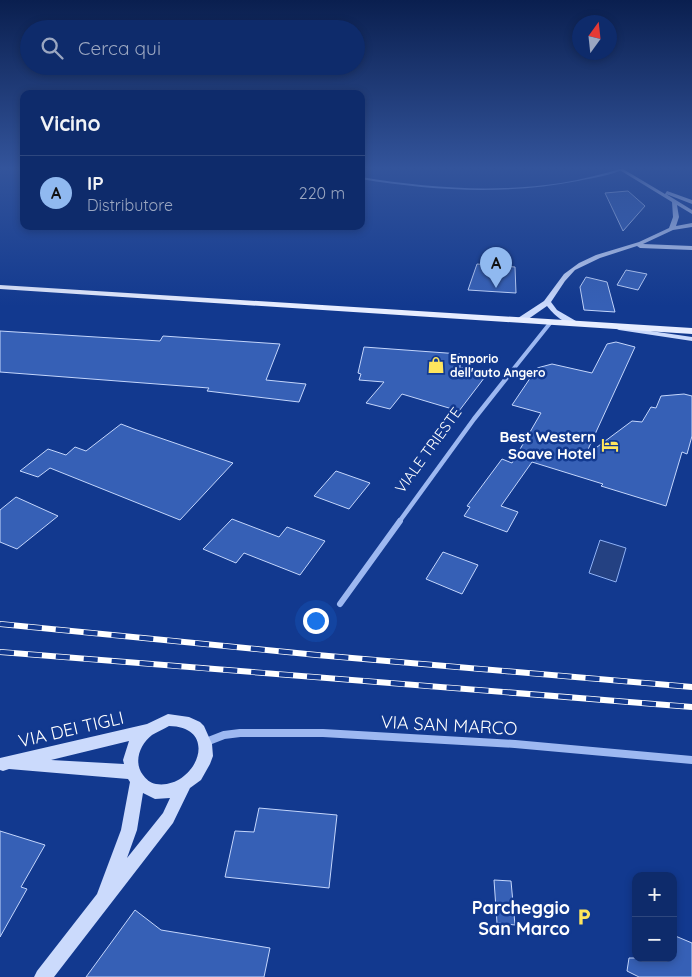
<!DOCTYPE html>
<html lang="it">
<meta charset="utf-8">
<style>
body{margin:0;font-family:Quicksand,sans-serif;background:#173371;color:#f1f3f6}
.controls{position:absolute;right:15px;bottom:15px;display:grid;overflow:hidden;border-radius:10px;box-shadow:0 2px 8px #0003}
.controls button{width:45px;height:45px;display:grid;place-items:center;padding:0;border:0;border-bottom:1px solid #2e477e;background:#0e2b6b;color:#f1f3f6;font:25px sans-serif}
.compass{position:absolute;left:572px;top:15px;width:45px;height:45px;border-radius:50%;background:#0e2b6b;box-shadow:0 2px 8px #0003;rotate:15deg}
.you{position:absolute;left:315px;top:620px;width:18px;height:18px;margin:-12px;border:4px solid #fff;border-radius:50%;background:#1a73e8;box-shadow:0 0 0 8px #1a73e833}
.badge{display:grid;place-items:center;width:32px;height:32px;border-radius:50%;background:#90b9f0;color:#111;font-size:16px;font-weight:700}
.pin{position:absolute;translate:-50% -41px;filter:drop-shadow(0 1px 2px #0008)}
.pin::after{content:'';position:absolute;top:26px;width:18px;height:15px;background:inherit;clip-path:polygon(0 0,100% 0,50% 100%)}
.list{margin:0;padding:0;list-style:none}
h2{display:flex;justify-content:space-between;align-items:center;height:65px;margin:0;padding:0 20px;font-size:21px}
h2 small{font-size:16px;font-weight:400;color:#9ba7c1}
.list li{display:grid;grid-template-columns:32px 1fr auto;gap:15px;align-items:center;box-sizing:border-box;height:75px;padding:0 20px;border-top:1px solid #2e477e}
.list b{display:block;font-size:19px;white-space:nowrap}
.list p{margin:0;font-size:16px;white-space:nowrap;color:#9ba7c1}
.list em{font-size:16px;font-style:normal;color:#9ba7c1}
.icon{flex:none;width:28px;height:28px;fill:none;stroke:currentColor;stroke-width:2;stroke-linecap:round;stroke-linejoin:round}
.map{position:relative;flex:none;width:692px;height:977px;overflow:hidden}
.search{position:absolute;background:#0e2b6b;box-shadow:0 2px 8px #0003;left:20px;top:20px;width:345px;height:55px;display:flex;align-items:center;gap:12px;box-sizing:border-box;padding:0 18px;border-radius:28px;color:#9ba7c1;font-size:19px}
.panel{position:absolute;background:#0e2b6b;box-shadow:0 2px 8px #0003;left:20px;top:90px;width:345px;height:140px;border-radius:10px}
.map>svg:first-child{display:block}
.water{fill:#244182;stroke:#8eb1f5}
.lines{fill:none;stroke-linecap:round;stroke-linejoin:round}
.stream{fill:#8eb1f5;fill-rule:evenodd}
.building{fill:#3660b6;stroke:#c4d6fc}
.street-far3{stroke:#9db8f1;stroke-width:4}
.street-far2{stroke:#9db8f1;stroke-width:4.5}
.street-far1{stroke:#9db8f1;stroke-width:6}
.street{stroke:#9db8f1;stroke-width:8}
.secondary{fill:#cbdafc;fill-rule:evenodd}
.primary{fill:#e7edff;fill-rule:evenodd}
.rail-casing{stroke:#fff;stroke-width:6}
.rail{stroke:#12398f;stroke-width:4.5;stroke-dasharray:14;stroke-linecap:butt}
.labels{text-anchor:middle;dominant-baseline:central;stroke-width:5;stroke-linejoin:round;paint-order:stroke}
.far-poi-label{font-size:12px;font-weight:bold;fill:#fff;stroke:#12398f;text-anchor:start}
.poi-label{font-size:15px;font-weight:bold;fill:#fff;stroke:#12398f;text-anchor:end}
.street-label{font-size:15px;fill:#fff;stroke:#12398f}
.near-street-label{font-size:18px;fill:#fff;stroke:#12398f}
.near-poi-label{font-size:18px;font-weight:bold;fill:#fff;stroke:#12398f;text-anchor:end}
</style>
<div class="map">
<svg width="692" height="977" viewBox="0 0 692 977">
<rect width="100%" height="100%" fill="#12398f"/>
<path class="water" d="M600 540 626 548 616 582 589 573Z"/>
<g class="lines">
<path class="stream" d="M621 169H625C611 175 593 178 578 181 506 195 433 191 361 179V177C427 188 494 193 561 183 581 180 601 174 621 169Z"/>
</g>
<path class="building" d="M628 191 645 206 623 231 605 193Z
M477 264 515 267 516 293 468 290Z
M626 270 647 274 638 290 617 285Z
M586 277 607 282 615 312 584 310 580 287Z
M0 331 160 341 163 336 280 344 266 380 306 384 299 402 207 391 209 388 0 372Z
M616 342 635 347 585 456 632 421 642 422 651 407 656 408 661 396 684 394 692 396V436L687 454 682 452 666 506 601 486 603 484 532 462 501 506 518 512 507 532 464 516 470 507 467 506 502 459 512 463 541 413 512 405 537 368 552 364 592 373 607 344Z
M364 347 460 354V368L491 369 459 411 402 394 390 409 366 403 384 382 359 380 361 374 358 373Z
M121 424 134 429 233 463 180 520 50 468 38 477 20 471 48 449 66 455 75 447 86 451Z
M336 471 370 483 349 509 314 496Z
M16 497 58 516 17 549 0 542V510Z
M232 519 279 537 287 527 325 541 300 575 244 553 236 563 203 549Z
M443 552 478 565 462 594 426 579Z
M259 808 337 815 329 888 225 877 235 831 254 832Z
M0 831 45 845 21 887 27 889 0 937Z
M494 880 511 881 515 925 497 923Z
M135 910 161 930 270 948 264 977H86Z
M673 935 692 943V977H639L627 971 629 958H673Z"/>
<g class="lines">
<path class="street-far3" d="M511 372 551 322"/>
<path class="street-far2" d="M399 522 474 419 512 371"/>
<path class="street-far1" d="M340 604 400 521"/>
<path class="street" d="M206 742 224 735 240 733H323L515 744 692 760"/>
<path class="secondary" d="M618 169H623L665 194 667 191 692 200V204L666 194 692 210V214L677 205 679 217 676 226 692 223V227L673 230 643 244 692 246V250L640 248 637 246 600 258 575 270 565 281 551 302 557 310 576 321V325C565 325 553 314 547 306L524 322H518V318L544 301 564 274 579 263 596 255 639 242 669 228 673 217 672 202Z
M616 326 692 337V341L619 330 615 328Z
M168 714 189 717 200 722 204 726 212 744 213 756 210 764 201 780 190 788 173 823 54 977H34L37 971 97 894 121 830 130 782 128 779 9 769 3 771 0 770V758L147 724ZM169 726C222 727 195 790 156 784 150 783 146 779 143 775 133 762 140 744 152 735 157 732 164 729 169 726ZM129 741 123 760 124 764 51 760ZM143 793 155 799 170 798 163 813 127 858 137 830Z"/>
<path class="primary" d="M0 285 692 328V334L0 289Z"/>
<g class="rail-casing">
<path id="rail" d="M0 624 317 655 692 687
M0 652 692 707"/>
</g>
<use href="#rail" class="rail"/>
</g>
<linearGradient id="sky" x2="0" y2="1"><stop stop-color="#0a1f4f"/><stop offset="0.55" stop-color="#33549b"/><stop offset="1" stop-color="#33549b" stop-opacity="0"/></linearGradient>
<rect width="692" height="306" fill="url(#sky)"/>
<defs>
<g id="shop-bare" transform="scale(1.35)"><path d="M-5-2.5h2.3a2.7 3.5 0 0 1 5.4 0H5L5.5 6h-11ZM-1.5-2.5h3a1.5 2.3 0 0 0-3 0Z" fill="#ffe55d" stroke="#12398f" stroke-width="2.5" paint-order="stroke"/></g>
<g id="hotel-bare" transform="scale(1.35)"><path d="M-6-4.5h1.5V1H6V5H4.5V3h-9V5H-6ZM-4 0a1.8 1.8 0 1 1 3.6 0ZM.5 0V-2.5h3Q6-2.5 6 0Z" fill="#ffe55d" stroke="#12398f" stroke-width="2.5" paint-order="stroke"/></g>
<g id="parking-bare" transform="scale(1.35)"><path d="M-3.5-5.5H1a3.5 3.5 0 0 1 0 7H-1V5.5H-3.5ZM-1-3.4V-.6H.8a1.4 1.4 0 0 0 0-2.8Z" fill="#ffe55d" stroke="#12398f" stroke-width="2.5" paint-order="stroke"/></g>
</defs>
<g fill-rule="evenodd">
<use href="#shop-bare" x="436" y="365"/>
<use href="#hotel-bare" x="610" y="445"/>
<use href="#parking-bare" x="584" y="917"/>
</g>
<g class="labels">
<g class="far-poi-label">
<text x="450" y="358">Emporio<tspan x="450" dy="14">dell'auto Angero</tspan></text>
</g>
<g class="poi-label">
<text x="596" y="436">Best Western<tspan x="596" dy="17">Soave Hotel</tspan></text>
</g>
<g class="street-label">
<text transform="translate(428 450) rotate(-54)">VIALE TRIESTE</text>
</g>
<g class="near-street-label">
<text transform="translate(449 725) rotate(3)">VIA SAN MARCO</text>
<text transform="translate(71 729) rotate(-13)">VIA DEI TIGLI</text>
</g>
<g class="near-poi-label">
<text x="570" y="907">Parcheggio<tspan x="570" dy="21">San Marco</tspan></text>
</g>
</g>
</svg>
<div class="controls">
<button>+</button>
<button>−</button>
</div>
<svg class="compass" viewBox="-18 -18 36 36"><path d="M0-13l5 13h-10z" fill="#e53935"/><path d="M0 13l5-13h-10z" fill="#9ba7c1"/></svg>
<div class="you"></div>
<div class="pin badge" style="left:496px;top:288px">A</div>
<div class="search"><svg class="icon" aria-label="search" viewBox="0 0 24 24"><circle cx="10" cy="10" r="6"/><path d="M15 15l6 6"/></svg>Cerca qui</div>
<section class="panel">
<h2>Vicino<small></small></h2>
<ul class="list">
<li><span class="badge">A</span><div><b>IP</b><p>Distributore</p></div><em>220 m</em></li>
</ul>
</section>
</div>
